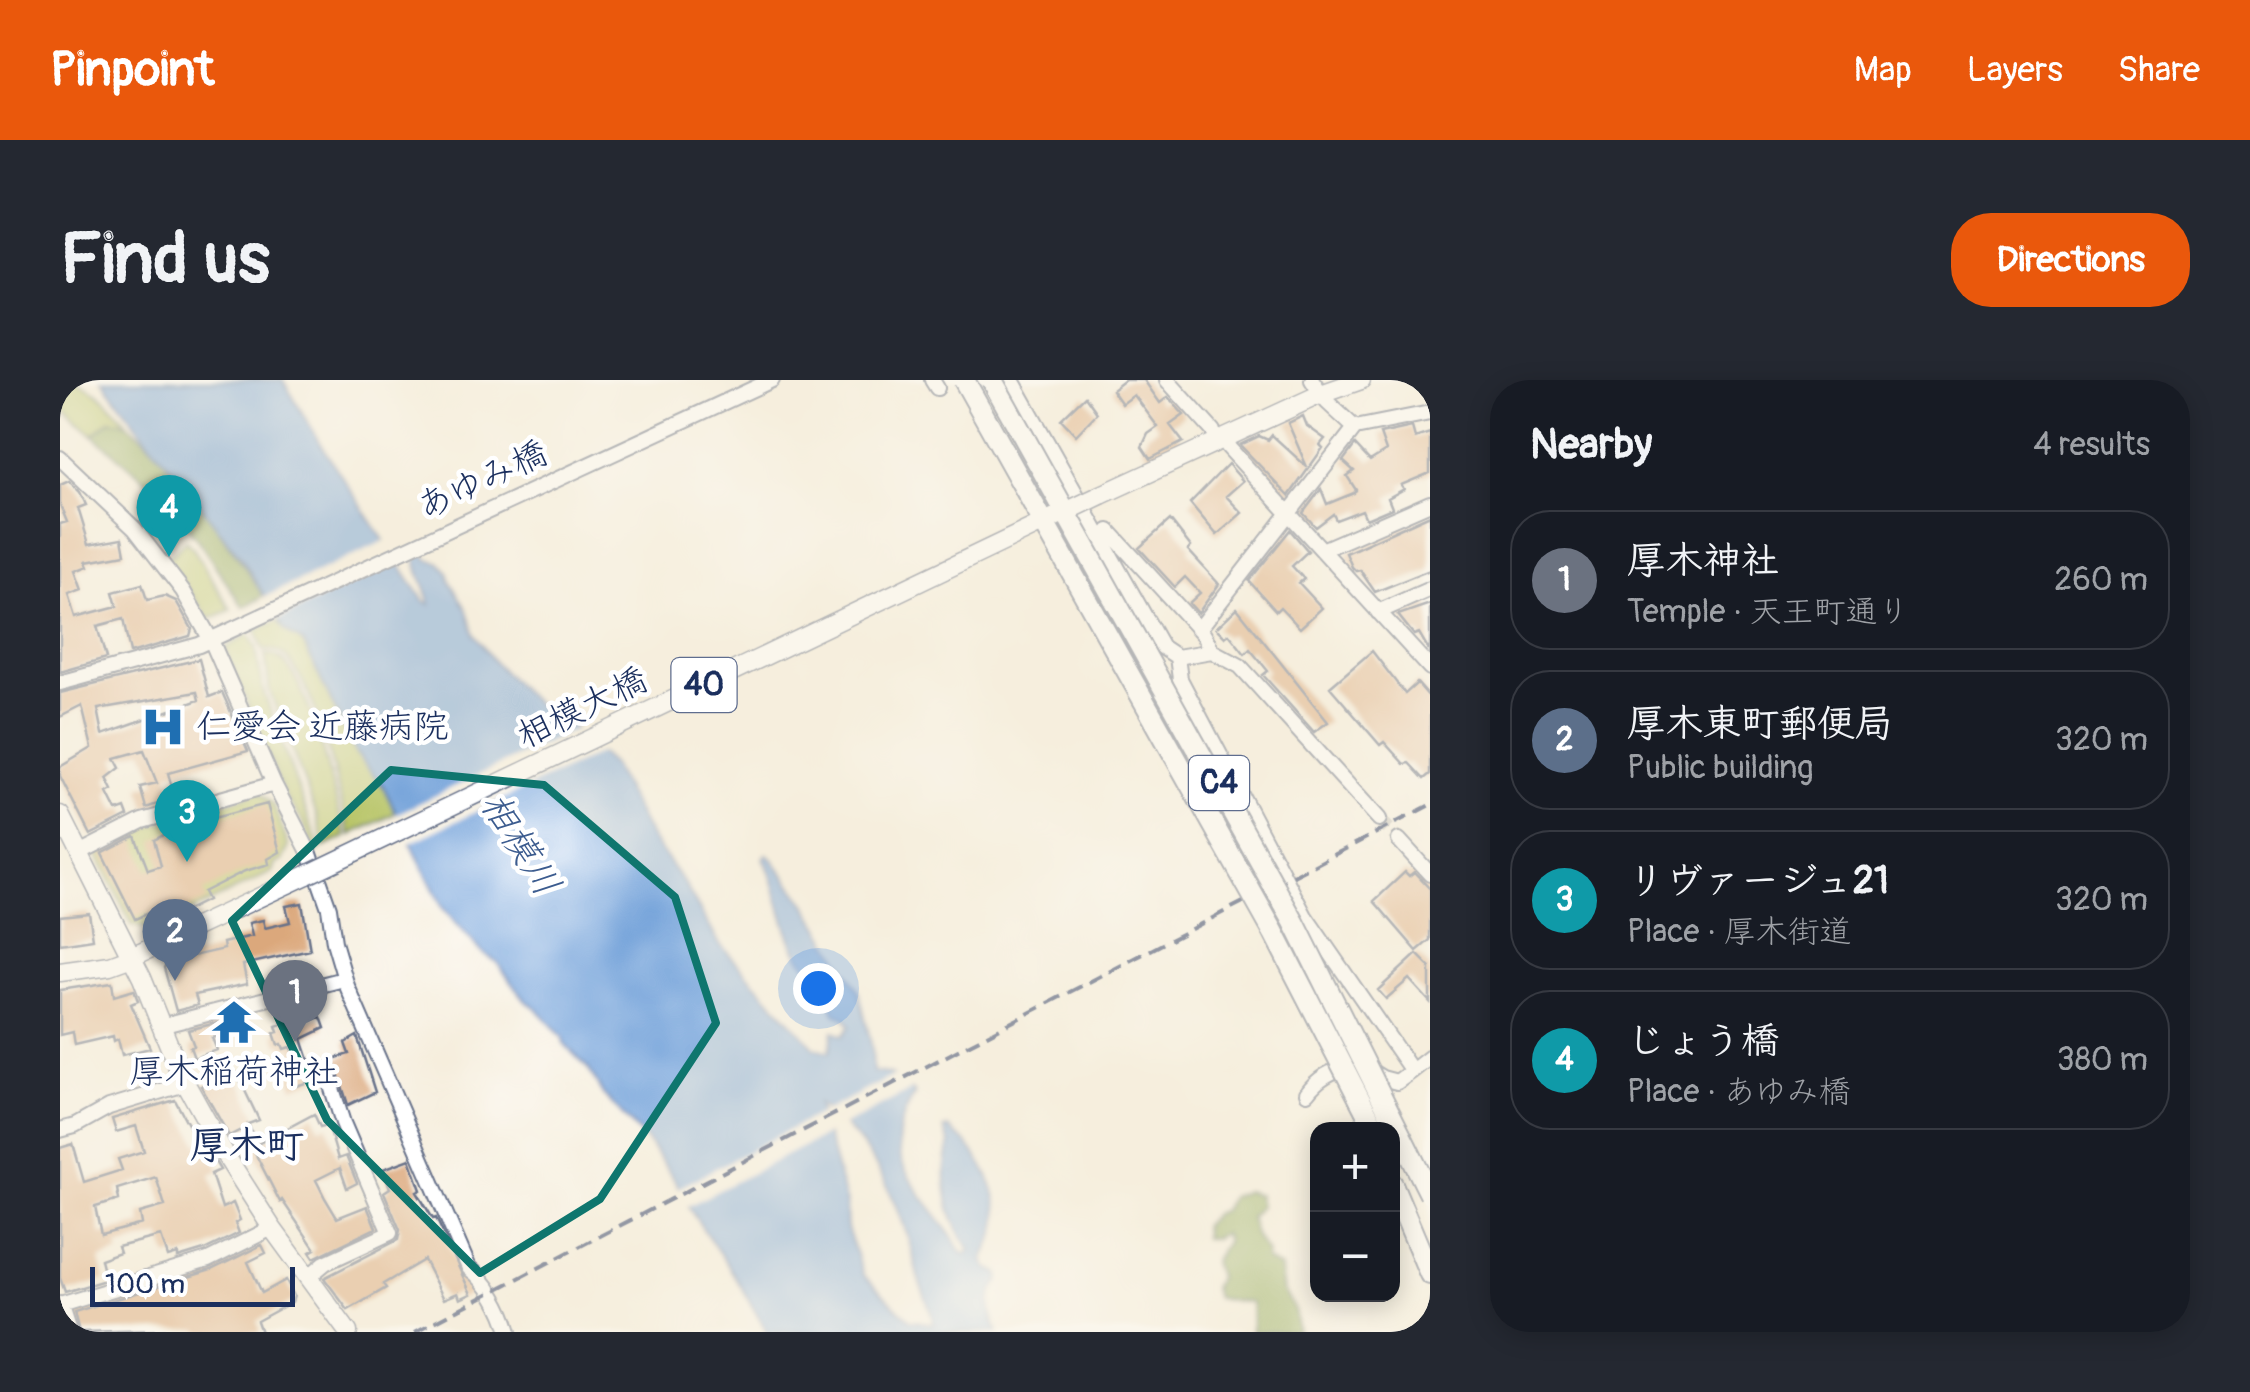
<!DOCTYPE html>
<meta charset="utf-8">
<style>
body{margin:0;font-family:Pangolin,"Klee One",sans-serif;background:#242831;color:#f1f3f6}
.controls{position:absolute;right:30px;bottom:30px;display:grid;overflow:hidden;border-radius:20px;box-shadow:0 5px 25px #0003}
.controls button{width:90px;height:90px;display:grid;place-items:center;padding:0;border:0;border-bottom:2px solid #363941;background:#171b24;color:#f1f3f6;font:50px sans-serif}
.scale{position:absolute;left:30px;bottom:25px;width:205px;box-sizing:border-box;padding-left:10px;border:5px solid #1b2f5e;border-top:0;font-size:28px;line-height:35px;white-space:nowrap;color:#1b2f5e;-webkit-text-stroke:8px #fff;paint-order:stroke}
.you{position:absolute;left:758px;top:608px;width:35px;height:35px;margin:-25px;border:8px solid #fff;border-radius:50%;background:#1a73e8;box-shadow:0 0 0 15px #1a73e833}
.badge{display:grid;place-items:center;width:65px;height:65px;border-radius:50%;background:#ea580c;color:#fff;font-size:32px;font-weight:700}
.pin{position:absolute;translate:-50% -82px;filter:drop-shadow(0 2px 5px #0008)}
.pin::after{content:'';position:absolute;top:52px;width:35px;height:30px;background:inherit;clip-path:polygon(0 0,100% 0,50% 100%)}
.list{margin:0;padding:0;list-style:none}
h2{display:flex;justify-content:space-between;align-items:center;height:130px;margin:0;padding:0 40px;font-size:42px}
h2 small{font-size:32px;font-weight:400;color:#9ea1a6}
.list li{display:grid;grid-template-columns:65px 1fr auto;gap:30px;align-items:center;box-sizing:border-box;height:140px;margin:0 20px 20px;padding:0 20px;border:2px solid #363941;border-radius:40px}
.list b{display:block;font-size:38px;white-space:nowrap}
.list p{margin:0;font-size:32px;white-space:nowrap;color:#9ea1a6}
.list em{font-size:32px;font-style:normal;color:#9ea1a6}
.map{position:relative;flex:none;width:1370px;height:952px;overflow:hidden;border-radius:40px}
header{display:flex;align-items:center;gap:60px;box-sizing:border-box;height:140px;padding:0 50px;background:#ea580c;color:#fff}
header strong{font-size:48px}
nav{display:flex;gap:55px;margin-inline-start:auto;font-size:35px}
.intro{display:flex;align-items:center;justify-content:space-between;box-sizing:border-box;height:240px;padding:0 60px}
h1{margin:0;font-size:70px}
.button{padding:25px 45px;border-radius:40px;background:#ea580c;color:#fff;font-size:35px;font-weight:700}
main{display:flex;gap:60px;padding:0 60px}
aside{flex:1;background:#171b24;border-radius:40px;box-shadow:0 5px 25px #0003}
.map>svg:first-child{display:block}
.green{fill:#b7c466;stroke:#697a62;stroke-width:2.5}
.forest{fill:#91aa5b;stroke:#566c5c;stroke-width:2.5}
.water{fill:#6e9fd8;stroke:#44679b;stroke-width:2.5;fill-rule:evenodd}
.pier{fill:#f6eedd}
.building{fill:#dba87b;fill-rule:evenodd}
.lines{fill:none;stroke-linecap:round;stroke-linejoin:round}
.minor-tunnel{stroke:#cac8c4;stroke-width:14;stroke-dasharray:14 7;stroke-linecap:butt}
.minor-casing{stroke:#68728a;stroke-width:18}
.major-casing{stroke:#68728a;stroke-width:21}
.highway-casing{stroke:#68728a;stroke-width:24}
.minor{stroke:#fff;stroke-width:14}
.major{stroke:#fff;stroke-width:18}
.highway{stroke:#fff;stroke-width:20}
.rail{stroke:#1b2f5e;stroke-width:4;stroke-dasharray:15 8;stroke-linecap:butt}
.major-bridge-casing{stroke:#68728a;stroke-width:21;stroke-linecap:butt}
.highway-bridge-casing{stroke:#68728a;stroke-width:24;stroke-linecap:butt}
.major-bridge{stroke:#fff;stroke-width:18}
.highway-bridge{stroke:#fff;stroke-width:20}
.marked{fill:none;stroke:#0f766e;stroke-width:8;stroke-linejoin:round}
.labels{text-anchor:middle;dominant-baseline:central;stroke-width:9;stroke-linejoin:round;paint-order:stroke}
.shield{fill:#fff;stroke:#5f6d8e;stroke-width:2.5}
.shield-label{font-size:32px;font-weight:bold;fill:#1b2f5e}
.street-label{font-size:35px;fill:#1b2f5e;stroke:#fff}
.poi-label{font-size:35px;fill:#1b2f5e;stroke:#fff;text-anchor:start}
.water-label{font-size:38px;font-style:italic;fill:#3c5c8f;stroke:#fff}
.neighbourhood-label{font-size:38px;font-weight:bold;fill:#1b2f5e;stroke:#fff}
</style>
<header>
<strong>Pinpoint</strong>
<nav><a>Map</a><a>Layers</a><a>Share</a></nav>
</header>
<div class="intro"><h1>Find us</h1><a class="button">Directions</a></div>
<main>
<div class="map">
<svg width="1370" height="952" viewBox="0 0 1370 952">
<rect width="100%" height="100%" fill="#fff"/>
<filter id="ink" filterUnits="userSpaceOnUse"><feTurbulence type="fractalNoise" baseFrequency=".01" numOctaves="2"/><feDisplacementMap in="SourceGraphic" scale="20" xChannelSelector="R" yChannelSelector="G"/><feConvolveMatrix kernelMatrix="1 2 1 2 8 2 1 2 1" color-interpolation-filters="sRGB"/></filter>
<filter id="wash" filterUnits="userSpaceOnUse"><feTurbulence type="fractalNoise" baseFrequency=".0048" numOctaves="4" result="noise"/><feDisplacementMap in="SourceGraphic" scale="40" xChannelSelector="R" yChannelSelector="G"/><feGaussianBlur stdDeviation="2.25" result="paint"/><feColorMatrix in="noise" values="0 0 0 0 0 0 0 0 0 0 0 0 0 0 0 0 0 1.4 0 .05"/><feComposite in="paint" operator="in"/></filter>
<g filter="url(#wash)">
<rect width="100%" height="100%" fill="#f6eedd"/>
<path class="green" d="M0 0C30 0 49 21 68 44L50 40 33 55 0 28Z
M125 161 133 168 171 230 149 239 107 179Z
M218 240 225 250 243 263 296 373 323 406 336 433 290 455C275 403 263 325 230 282 223 272 215 270 203 269L196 250Z
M189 254 196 267 203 310 260 470 254 472 243 442 224 415 165 268Z
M205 274C214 275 220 276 226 284 254 317 273 413 286 457L264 467 257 436 209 310Z
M200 412 214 426 229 467 222 481 215 484 212 492 92 551 72 545 36 472 89 446Z"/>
<path class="forest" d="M50 40C55 41 61 41 65 43 96 57 184 183 204 217L183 227 139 162 96 108 33 55Z
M1186 811 1198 815 1200 826 1190 837 1196 857 1207 872 1206 880 1220 888 1223 911 1234 928 1238 952H1192L1191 923 1156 918 1153 908 1158 897 1153 881 1166 862 1163 853 1154 858H1144L1143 845 1155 833 1163 830 1170 817Z"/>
<path class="water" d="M42 0H223L263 68 364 221 370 224C367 204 354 191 356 169L363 171 367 179 379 182 387 191 390 202 407 230 414 255 435 283 465 314 484 330 497 334 513 347 552 385 590 456 625 505 659 563 755 668 770 672 773 651 783 656 790 646 784 637 775 633 760 594C725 582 721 510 704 478L707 474 711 477 746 524 799 611 812 668 813 692C829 693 846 699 855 714 809 785 871 814 902 873L908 874 911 869C887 840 880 798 890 763L884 749 889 748C895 756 900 756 906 763 926 786 944 820 936 851 934 860 927 870 924 880L928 888 939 893 940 901C926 915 930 935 938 952H707L675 896 631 831 614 799 588 762 543 714 528 688 504 664 503 658 477 628 465 620 437 582 423 573 383 528 323 406 296 373 244 263 225 250 181 177ZM758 724C814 762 844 830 857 893 861 911 872 926 873 944L850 940 803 895 787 848 786 823Z"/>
<path class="pier" d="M331 158 345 179 213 242 200 219Z
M520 347 544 371 346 465 332 436Z
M839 693 857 707 778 748 766 737 771 752 624 828 614 810Z"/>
<g id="blocks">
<path class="building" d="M1065 0H1084L1100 23 1108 17 1124 35 1110 45 1123 62 1090 79 1082 67 1088 54 1098 47 1074 15 1062 24 1052 10Z
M1025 16 1037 33 1016 55 1001 39Z
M1243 36 1247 46 1265 59 1260 65 1263 68 1229 116 1180 65 1199 56 1208 60 1212 55 1247 87 1228 43Z
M1352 47 1355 58 1370 53V93L1341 105 1344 109 1328 118 1332 128 1306 139 1302 130 1276 140 1273 134 1256 147 1243 133 1261 109 1267 124 1294 113 1296 110 1287 96 1294 91 1283 81 1295 65 1310 81 1326 71 1320 54Z
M1168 84 1183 101 1166 116 1182 133 1157 155 1130 123Z
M9 101 20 112 26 125 18 128 29 164 62 158 65 174 27 181 29 186 16 191 23 210 9 215 16 237 57 226 53 212 82 204 87 220 105 216 116 221 132 249 130 256 70 273 63 239 37 246 46 279 0 292V144L7 142 0 125V105Z
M1370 135V190L1315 212 1300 190 1296 191 1292 187 1286 173Z
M1110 140 1131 167 1128 170 1159 204 1138 233 1129 223 1140 213 1125 197 1115 207 1079 168Z
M1230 150 1248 171 1232 186 1244 199 1239 203 1262 228 1240 248 1220 227 1216 231 1189 201Z
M1370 224V272L1359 253 1354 255 1338 235Z
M1177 228 1268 342 1254 352 1203 295 1208 291 1190 269 1185 274 1169 254 1165 257 1156 248Z
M1312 271 1345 314 1357 303 1370 318V394L1364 399 1349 383 1344 384 1324 362 1320 365 1270 307Z
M139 279 149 317 162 312 188 371 108 393 115 418 86 428 80 407 97 403 84 370 55 378 60 388 47 398 53 410 48 413 57 431 65 428 68 436 30 455 0 396V387L32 368 22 326 0 337V313ZM137 312 139 320 43 354 38 329Z
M207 424 220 472 208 479 209 484 185 491 143 512 147 520 121 533 117 526 91 540 88 533 75 539 42 473 75 456 88 490 101 486 94 460 140 437 141 440 148 436 150 439Z
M1345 492 1349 496 1354 492 1370 509V560L1357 571 1314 521Z
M242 523 250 570 183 585 187 604 135 615 138 625 116 631 104 588 107 582 164 569 163 563 192 556 189 543 203 540 205 548 230 542 226 526Z
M29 533 33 559 0 564V536Z
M1357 574 1370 587V622L1349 599 1326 619 1318 610Z
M52 602 54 616 74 610 78 621 71 624 90 668 62 675 58 659 54 661 53 656 14 665 12 652 0 655V610Z
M233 634 237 643 261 637 265 648 242 659 251 686 257 685 258 699 233 707 228 695 238 691 231 667 224 669 222 664 218 665 214 653 218 652 216 646 222 644 221 638Z
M161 642 165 654 152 658 157 670 134 678 130 667 134 666 128 650Z
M297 656 315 712 288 725 276 687 270 680 289 674 285 663Z
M176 692 199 740 188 744 196 762 181 750 169 756 141 706Z
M115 720 139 765 144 763 160 790 151 794 162 828 173 823 180 840 175 843 179 853 144 870 118 878V874L108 877 101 856 58 867 60 873 40 880 45 900 5 912 0 898V768L13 764 24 802 62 790 58 779 84 771 76 746 56 752 52 739ZM96 797 105 826 80 833 82 844 41 855 35 827 59 820 57 809Z
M254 734 260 747 268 745 278 779 286 776 297 803 287 808 280 788 256 800 265 818 277 838 307 826 316 848 254 878 250 872 255 869 222 820 220 822 192 767Z
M350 779 361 810 357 812 373 839 376 838 411 914 400 919 398 913 384 919 364 880 323 904 326 908 288 930 264 898 338 860 340 850 324 812 330 808 323 789Z
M202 865 206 873 188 882 202 913 226 900 234 916 232 922 197 941 201 952H140L139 949 19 952 14 932 151 890Z"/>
</g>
</g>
<g filter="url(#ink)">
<use href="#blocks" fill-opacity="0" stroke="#68728a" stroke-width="2.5"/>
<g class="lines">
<path class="minor-tunnel" d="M1319 439 1339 460"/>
<g class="minor-casing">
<path id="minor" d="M872 0 877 8
M952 0 1102 267 1117 277 1152 271
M1107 0 1153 51
M1252 0 1267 22 1295 48
M1168 67 1370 288
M0 78 75 149 123 211 151 260 214 404 250 474 269 528 274 562 287 606 409 888C428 902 443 929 449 952
M1049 151 1144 255 1152 271 1180 286 1319 439
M1262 170 1370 123
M1318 232 1370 209
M1139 249 1295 48 1370 33
M1117 277 1120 299 1245 536 1352 691 1370 677
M0 303 139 265 712 0
M1339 460 1370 494
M19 473 82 441 214 404
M100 646 284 599
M1309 690 1322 698 1337 702 1352 691
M1247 713C1258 698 1271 691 1289 686
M0 750 15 746 49 727 125 704
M247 898 265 883 330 853 283 743 266 690
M0 924 9 952
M0 925 148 880 212 848"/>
</g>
<g class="major-casing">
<path id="major" d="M1041 115 1261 14 1301 0
M0 435 82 598 121 695 166 776 212 848 288 952
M0 592 50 585 72 577 247 495"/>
</g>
<g class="highway-casing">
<path id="highway" d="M1332 804 1370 894"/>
</g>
<use href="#minor" class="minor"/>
<use href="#major" class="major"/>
<use href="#highway" class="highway"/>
<path class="rail" d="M355 952 1370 425"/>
<g class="major-bridge-casing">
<path id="major-bridge" d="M247 495 1041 115"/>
</g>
<g class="highway-bridge-casing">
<path id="highway-bridge" d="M904 0 1214 553 1315 749
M932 0 1234 542 1370 814"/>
</g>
<use href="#major-bridge" class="major-bridge"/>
<use href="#highway-bridge" class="highway-bridge"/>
</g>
</g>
<path d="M0 0H1370V952H0ZM331 390 484 405 615 517 656 643 540 819 420 893 267 740 172 541Z" fill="#f6eedd" fill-opacity=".55" fill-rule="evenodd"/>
<path class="marked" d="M331 390 484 405 615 517 656 643 540 819 420 893 267 740 172 541Z"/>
<defs>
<g id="hospital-bare" transform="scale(3.45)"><path d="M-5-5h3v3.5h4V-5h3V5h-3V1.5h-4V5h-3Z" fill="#1f6fb2" stroke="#fff" stroke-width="2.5" paint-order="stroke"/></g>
<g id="temple-bare" transform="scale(3.45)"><path d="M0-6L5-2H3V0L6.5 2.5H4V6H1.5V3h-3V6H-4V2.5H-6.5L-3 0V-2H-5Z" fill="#1f6fb2" stroke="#fff" stroke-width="2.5" paint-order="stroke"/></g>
</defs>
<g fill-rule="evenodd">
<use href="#hospital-bare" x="103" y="347"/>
<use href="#temple-bare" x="174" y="642"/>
</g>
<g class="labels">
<g class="shield">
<rect x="611.5" y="278" width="65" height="54" rx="8"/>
<rect x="1129" y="376" width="60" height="54" rx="8"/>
</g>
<g class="shield-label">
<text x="644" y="305">40</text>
<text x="1159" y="403">C4</text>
</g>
<g class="street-label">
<text transform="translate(422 100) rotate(-25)">あゆみ橋</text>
<text transform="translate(522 328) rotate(-26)">相模大橋</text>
</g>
<g class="poi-label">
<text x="136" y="347">仁愛会 近藤病院</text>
<text x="174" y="692" text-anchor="middle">厚木稲荷神社</text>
</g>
<g class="water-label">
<text transform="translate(460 464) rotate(58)">相模川</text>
</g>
<g class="neighbourhood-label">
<text x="187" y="766">厚木町</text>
</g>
</g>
</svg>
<div class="controls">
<button>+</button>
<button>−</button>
</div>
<div class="scale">100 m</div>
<div class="you"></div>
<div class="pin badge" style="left:235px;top:662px;background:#6b7280">1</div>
<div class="pin badge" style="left:115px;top:601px;background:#5c6f8a">2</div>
<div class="pin badge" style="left:127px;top:482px;background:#0f9aa8">3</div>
<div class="pin badge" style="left:109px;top:177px;background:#0f9aa8">4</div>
</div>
<aside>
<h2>Nearby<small>4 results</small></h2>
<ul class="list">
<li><span class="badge" style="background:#6b7280">1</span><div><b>厚木神社</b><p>Temple · 天王町通り</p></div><em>260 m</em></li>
<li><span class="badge" style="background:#5c6f8a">2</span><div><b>厚木東町郵便局</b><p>Public building</p></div><em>320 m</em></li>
<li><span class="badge" style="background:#0f9aa8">3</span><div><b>リヴァージュ21</b><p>Place · 厚木街道</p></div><em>320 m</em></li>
<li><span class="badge" style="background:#0f9aa8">4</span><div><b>じょう橋</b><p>Place · あゆみ橋</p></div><em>380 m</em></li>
</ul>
</aside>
</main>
